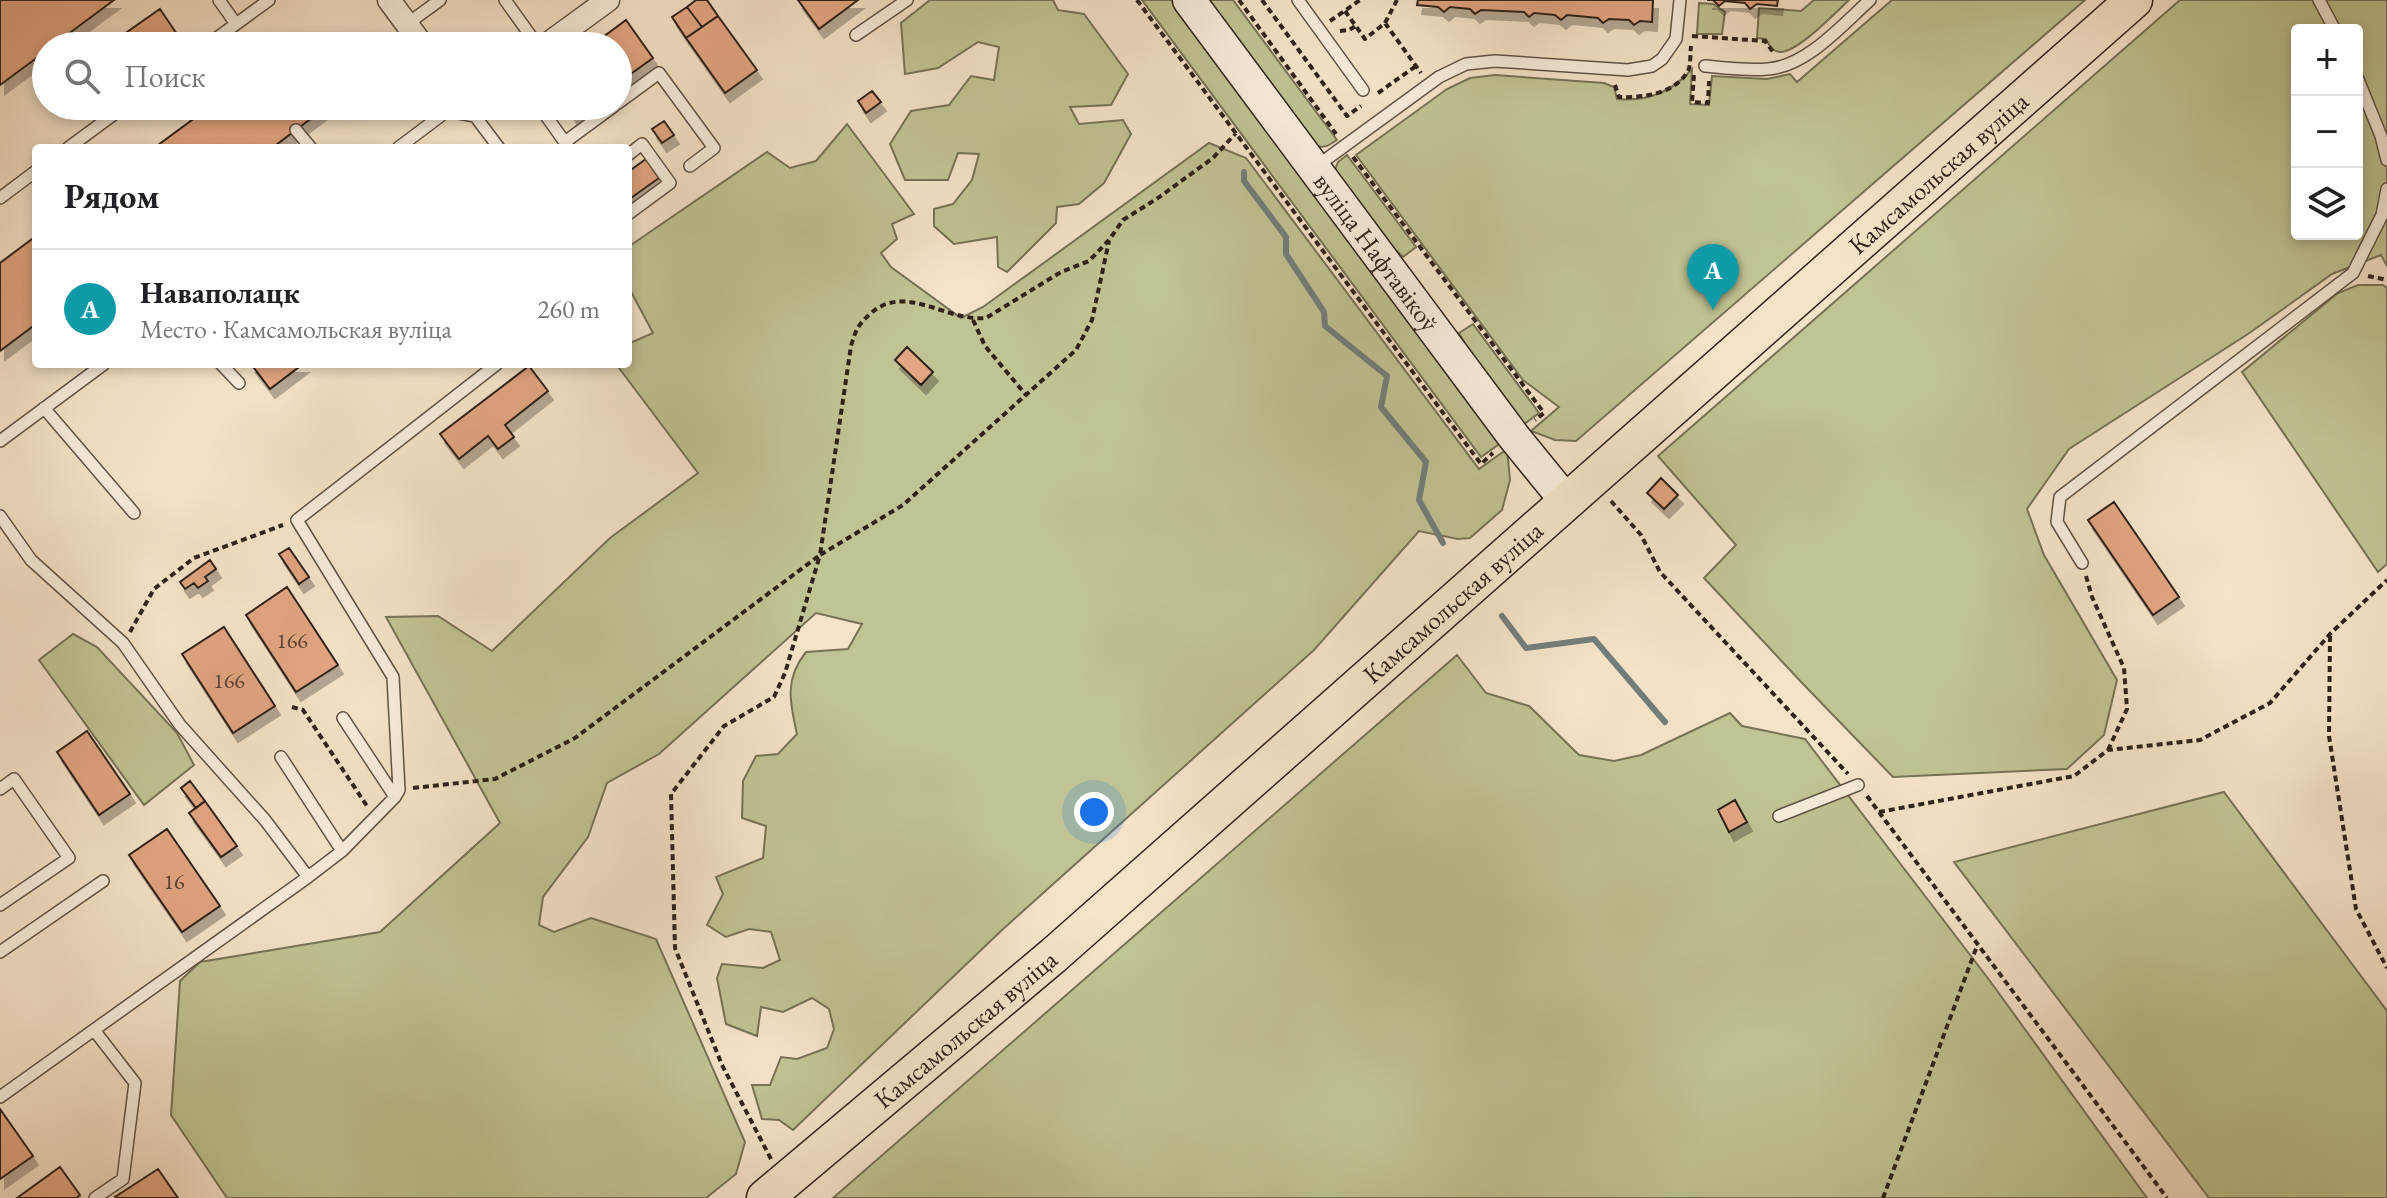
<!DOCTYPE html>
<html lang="ru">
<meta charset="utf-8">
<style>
body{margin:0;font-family:"EB Garamond",serif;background:#f2f2f2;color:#202124}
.controls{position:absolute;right:24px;top:24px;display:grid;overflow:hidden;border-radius:8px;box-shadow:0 4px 12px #0003}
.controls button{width:72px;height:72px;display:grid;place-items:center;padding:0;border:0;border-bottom:2px solid #e0e0e0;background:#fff;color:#202124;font:40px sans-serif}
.you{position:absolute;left:1094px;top:812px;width:28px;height:28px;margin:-20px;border:6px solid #fff;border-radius:50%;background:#1a73e8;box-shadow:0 0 0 12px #1a73e833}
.badge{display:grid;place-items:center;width:52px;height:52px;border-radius:50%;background:#8f2418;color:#fff;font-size:26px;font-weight:700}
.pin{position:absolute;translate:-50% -66px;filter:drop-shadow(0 2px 4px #0008)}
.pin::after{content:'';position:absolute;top:42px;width:28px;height:24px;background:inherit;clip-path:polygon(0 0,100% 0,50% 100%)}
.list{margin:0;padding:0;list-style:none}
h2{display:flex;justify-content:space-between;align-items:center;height:104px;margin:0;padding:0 32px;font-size:34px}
h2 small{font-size:26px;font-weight:400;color:#757577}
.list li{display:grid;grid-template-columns:52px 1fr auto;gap:24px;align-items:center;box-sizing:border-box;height:120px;padding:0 32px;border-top:2px solid #e0e0e0}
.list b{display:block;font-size:30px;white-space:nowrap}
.list p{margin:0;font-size:26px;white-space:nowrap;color:#757577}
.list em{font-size:26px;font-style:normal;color:#757577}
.icon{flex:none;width:44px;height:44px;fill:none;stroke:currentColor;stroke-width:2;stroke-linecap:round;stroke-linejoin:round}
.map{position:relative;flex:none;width:2387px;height:1198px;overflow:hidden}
.search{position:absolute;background:#fff;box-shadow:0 4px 12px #0003;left:32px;top:32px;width:600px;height:88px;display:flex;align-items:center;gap:20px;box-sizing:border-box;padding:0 28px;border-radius:44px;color:#757577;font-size:30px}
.panel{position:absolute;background:#fff;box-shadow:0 4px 12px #0003;left:32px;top:144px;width:600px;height:224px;border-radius:8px}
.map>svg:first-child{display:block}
.green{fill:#c0c393;stroke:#777256;stroke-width:2;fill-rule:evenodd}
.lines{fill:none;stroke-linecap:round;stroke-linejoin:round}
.stream{stroke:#727e7c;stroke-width:6}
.building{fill:#e2a482;stroke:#2e2219;stroke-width:2;filter:url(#shadow)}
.lane-casing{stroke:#605245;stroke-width:14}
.street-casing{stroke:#605245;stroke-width:25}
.secondary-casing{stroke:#2e2219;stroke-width:35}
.primary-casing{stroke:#2e2219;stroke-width:39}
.path{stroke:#2e2219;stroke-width:4;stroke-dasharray:6 4;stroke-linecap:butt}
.lane{stroke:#f8eddb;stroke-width:11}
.street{stroke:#f8eddb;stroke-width:22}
.secondary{stroke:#f8eddb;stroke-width:32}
.primary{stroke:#f5e3c8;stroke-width:36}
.labels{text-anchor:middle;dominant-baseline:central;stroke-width:7;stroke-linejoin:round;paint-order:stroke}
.number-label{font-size:22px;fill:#5b4233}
.street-label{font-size:26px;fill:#2e2219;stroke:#f8eddb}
</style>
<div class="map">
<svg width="2387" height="1198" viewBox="0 0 2387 1198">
<defs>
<filter id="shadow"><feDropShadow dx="5" dy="9" stdDeviation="0" flood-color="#0004"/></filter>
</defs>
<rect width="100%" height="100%" fill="#f5e3c8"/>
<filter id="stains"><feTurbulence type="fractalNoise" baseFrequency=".0025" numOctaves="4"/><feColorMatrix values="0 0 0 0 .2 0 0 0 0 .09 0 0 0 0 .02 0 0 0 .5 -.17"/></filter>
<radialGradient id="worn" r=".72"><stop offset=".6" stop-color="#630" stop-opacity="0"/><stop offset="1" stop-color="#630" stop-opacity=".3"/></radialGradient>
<path class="green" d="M930 0H1053L1058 10 1084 14 1128 74 1111 105 1070 107 1079 124 1123 120 1131 134 1104 183 1079 204 1057 207 1056 223 1007 272 998 267 997 237 954 244 934 226V209L953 204 972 180 979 154 958 153 948 180H905L890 144 911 111 949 105 971 76 994 80 999 47 978 42 938 68 905 74 901 23Z
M1142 0H1174L1502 442 1481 457Z
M1207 0H1233L1337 140C1328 146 1324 149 1314 145Z
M1814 0H1849C1836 12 1797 53 1780 52 1772 51 1769 45 1766 39L1757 38 1759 8 1801 11Z
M1892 0H2085L1576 441 1555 440 1531 431 1559 407 1523 380 1356 155 1447 89 1470 78 1495 75 1604 83 1614 87 1617 99C1648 102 1672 92 1692 69L1690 104 1709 105 1712 76 1767 79 1790 74 1797 82Z
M2180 0H2387V266L2381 255 2332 274 2248 334 2069 449 2027 509 2044 555 2117 680 2104 735 2067 769 1893 777 1804 685 1704 578 1736 545 1658 456ZM2297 30H2357V234H2297Z
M1699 3 1713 4 1725 12 1722 34H1697Z
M847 124 914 214 892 224 897 239 881 253 891 267 961 318 983 307 1209 143 1246 158 1479 469 1507 449 1510 480 1502 510 1470 538 1458 539 1419 531 1314 650 1002 930 793 1130 779 1120 762 1119 752 1085H770L781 1057 797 1059 827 1048 834 1029 829 1009 812 998 783 1012 761 1007 757 1036 726 1024 717 978 722 964 763 968 780 960 771 932 749 929 726 937 707 925 723 894 716 877 763 858 766 826 742 818 743 781 756 756 778 754 797 734C790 703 784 679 806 652L848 649 862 624 816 613 659 754 607 783 588 837 543 897 539 925 554 932 591 918 656 939 745 1142 736 1174 706 1198H227L171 1115 180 981 200 962 380 932 500 823 386 617 438 616 492 651 610 538 698 473 616 364H628V344L653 333 628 286V247L767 152 790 168 816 161Z
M1347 155 1416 247 1403 257 1365 220 1335 170 1338 162Z
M2358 285H2383L2387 288V564L2378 572 2242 372 2338 293Z
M1473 324 1539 413 1519 428 1487 385 1459 333Z
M73 634 97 647 177 733 194 765 144 805 39 660Z
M1457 655 1486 693 1529 706 1579 755 1614 761 1641 755 1730 713 1742 726 1805 739 1990 981 2147 1198H833Z
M2224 792 2387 1011V1198H2209L1954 862Z"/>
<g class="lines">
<path class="stream" d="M1244 172V181L1286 237V254L1324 312 1325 326 1387 376 1381 407 1426 462 1419 500 1443 543
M1502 616 1526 648 1594 639 1665 722"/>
</g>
<path class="building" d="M0 0H114L52 46H46V51L0 85Z
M696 0H707L718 16 702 27 687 7Z
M798 0H858L819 29Z
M1418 0H1653L1652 22 1640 21 1634 25 1629 20 1609 19 1603 23 1598 18 1567 15 1561 20 1555 15 1534 13 1529 17 1524 12 1481 10 1475 14 1470 9 1450 7 1444 12 1438 7 1417 5Z
M1707 0H1778L1777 6 1757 4 1750 9 1745 3 1725 1 1719 6 1713 0Z
M687 7 702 27 686 38 672 17Z
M160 9 181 40 173 46H107Z
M718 16 757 70 725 93 686 38Z
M626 20 653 58 618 83V46H591Z
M872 91 881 102 866 113 858 101Z
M211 106H317L321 111 272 148H154Z
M566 106H587L573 116Z
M664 121 674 135 662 143 652 129Z
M646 159 659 178 628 200V172Z
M36 236V324L0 351V263Z
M907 347 933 372 921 385 895 360Z
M251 364H303L270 389Z
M529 366 548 391 505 425 514 437 498 449 488 436 459 459 440 434Z
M1661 478 1678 495 1664 509 1647 493Z
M2114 502 2179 597 2153 615 2088 520Z
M289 548 309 577 299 584 279 554Z
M210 560 216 569 205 577 208 581 198 588 194 583 185 589 180 582Z
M287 587 338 665 296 692 246 615Z
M224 627 275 706 233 733 182 654Z
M87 731 130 794 99 815 57 752Z
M190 781 205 801 196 808 181 788Z
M1735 800 1747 822 1729 832 1718 810Z
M205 801 237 846 221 857 189 813Z
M167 829 220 906 182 932 129 855Z
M0 1109 33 1156 0 1179Z
M60 1167 80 1195 76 1198H17Z
M158 1169 178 1198H116L115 1197Z"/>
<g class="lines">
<g class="lane-casing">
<path id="lane" d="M219 0 236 24
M505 0 538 46
M1298 0 1363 90
M2319 0 2335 30
M407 24 440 0
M856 35 907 0
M206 46 269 0
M1705 66C1725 68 1748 71 1768 69 1807 66 1842 25 1870 0
M2357 77 2381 136 2387 160
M618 103 659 73 714 148 690 166
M539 106 569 148
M296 130 311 148
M565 142 614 106
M68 148 125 106
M398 148 447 111 475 116 499 148
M628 155 642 144 670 183 628 214
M1317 166 1439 77 1466 64 1495 61 1628 70 1652 66 1662 59 1676 39 1680 0
M0 198 36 171
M221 364 239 383
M44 408 134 513
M0 441 104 364
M0 516 31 560 123 643 180 725 265 820 308 877
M2082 563 2057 522 2060 497 2353 273 2382 215 2387 189
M343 718 395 797
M281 757 342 851
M0 789 14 779 69 858 0 905
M1779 816 1858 785
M0 952 103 881
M94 1030 135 1083 123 1179 95 1198
M0 1097 308 877 342 851 395 797 399 790 393 677 297 520 497 364"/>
</g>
<g class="street-casing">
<path id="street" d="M389 0 423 46
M545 46 608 0"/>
</g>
<g class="secondary-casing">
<g id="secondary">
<path id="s1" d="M1189 0 1514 437 1567 502"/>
</g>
</g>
<g class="primary-casing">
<g id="primary">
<path id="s2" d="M765 1198 1054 955 2134 0"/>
</g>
</g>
<path class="path" d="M1137 0 1481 464 1493 453
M1239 0 1336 134
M1262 0 1347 116 1361 106
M1345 11 1365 39 1385 23 1397 0
M1330 21 1360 0
M1385 23 1421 73
M1340 31 1349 30 1356 26
M1692 36 1765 41 1773 52
M1694 75 1692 102 1708 103 1709 81
M1615 85 1619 97C1642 98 1675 94 1688 71 1691 65 1690 54 1691 46
M1378 93 1416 66
M1353 157 1544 413 1535 420
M2368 276 2387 280
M973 320 985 346 1026 395
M1611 501 1641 535 1660 572 1848 774
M2086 576 2092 597 2124 668 2127 709 2108 750
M130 632 154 589 194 558 283 525
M2330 636 2329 736 2356 909 2387 968
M292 707 303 710 367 806
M413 788 495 779 575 738 820 555 851 346C856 329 858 325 870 314 905 282 946 322 986 318L1061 272 1089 261 1109 240 1123 220 1158 198 1213 158 1236 133
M1867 796 2167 1198
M1879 812 2074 776 2108 750 2200 740 2270 703 2330 634 2387 580
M771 1159 722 1065 675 948 671 794 724 726 774 697 785 673 820 555 903 505 1076 350 1092 320 1109 241
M1883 1198 1977 946"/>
<use href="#lane" class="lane"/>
<use href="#street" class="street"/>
<use href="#secondary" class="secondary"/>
<use href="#primary" class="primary"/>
</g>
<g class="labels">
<g class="number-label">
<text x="292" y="640">166</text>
<text x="229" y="680">166</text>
<text x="174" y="881">16</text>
</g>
<g class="street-label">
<text stroke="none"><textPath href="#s2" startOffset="1558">Камсамольская вуліца</textPath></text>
<text stroke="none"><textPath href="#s1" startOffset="314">вуліца Нафтавікоў</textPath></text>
<text stroke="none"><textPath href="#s2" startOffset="910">Камсамольская вуліца</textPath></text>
<text stroke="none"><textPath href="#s2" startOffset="262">Камсамольская вуліца</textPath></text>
</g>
</g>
<rect width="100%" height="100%" filter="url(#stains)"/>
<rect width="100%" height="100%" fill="url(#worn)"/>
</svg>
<div class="controls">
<button>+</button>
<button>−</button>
<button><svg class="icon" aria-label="layers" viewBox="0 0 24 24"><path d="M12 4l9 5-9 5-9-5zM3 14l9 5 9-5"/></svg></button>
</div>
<div class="you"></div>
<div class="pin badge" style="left:1713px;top:310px;background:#0f9aa8">A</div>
<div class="search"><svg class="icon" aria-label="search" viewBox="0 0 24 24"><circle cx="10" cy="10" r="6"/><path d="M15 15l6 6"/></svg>Поиск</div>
<section class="panel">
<h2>Рядом<small></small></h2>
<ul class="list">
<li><span class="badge" style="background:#0f9aa8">A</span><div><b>Наваполацк</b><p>Место · Камсамольская вуліца</p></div><em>260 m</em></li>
</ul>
</section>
</div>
